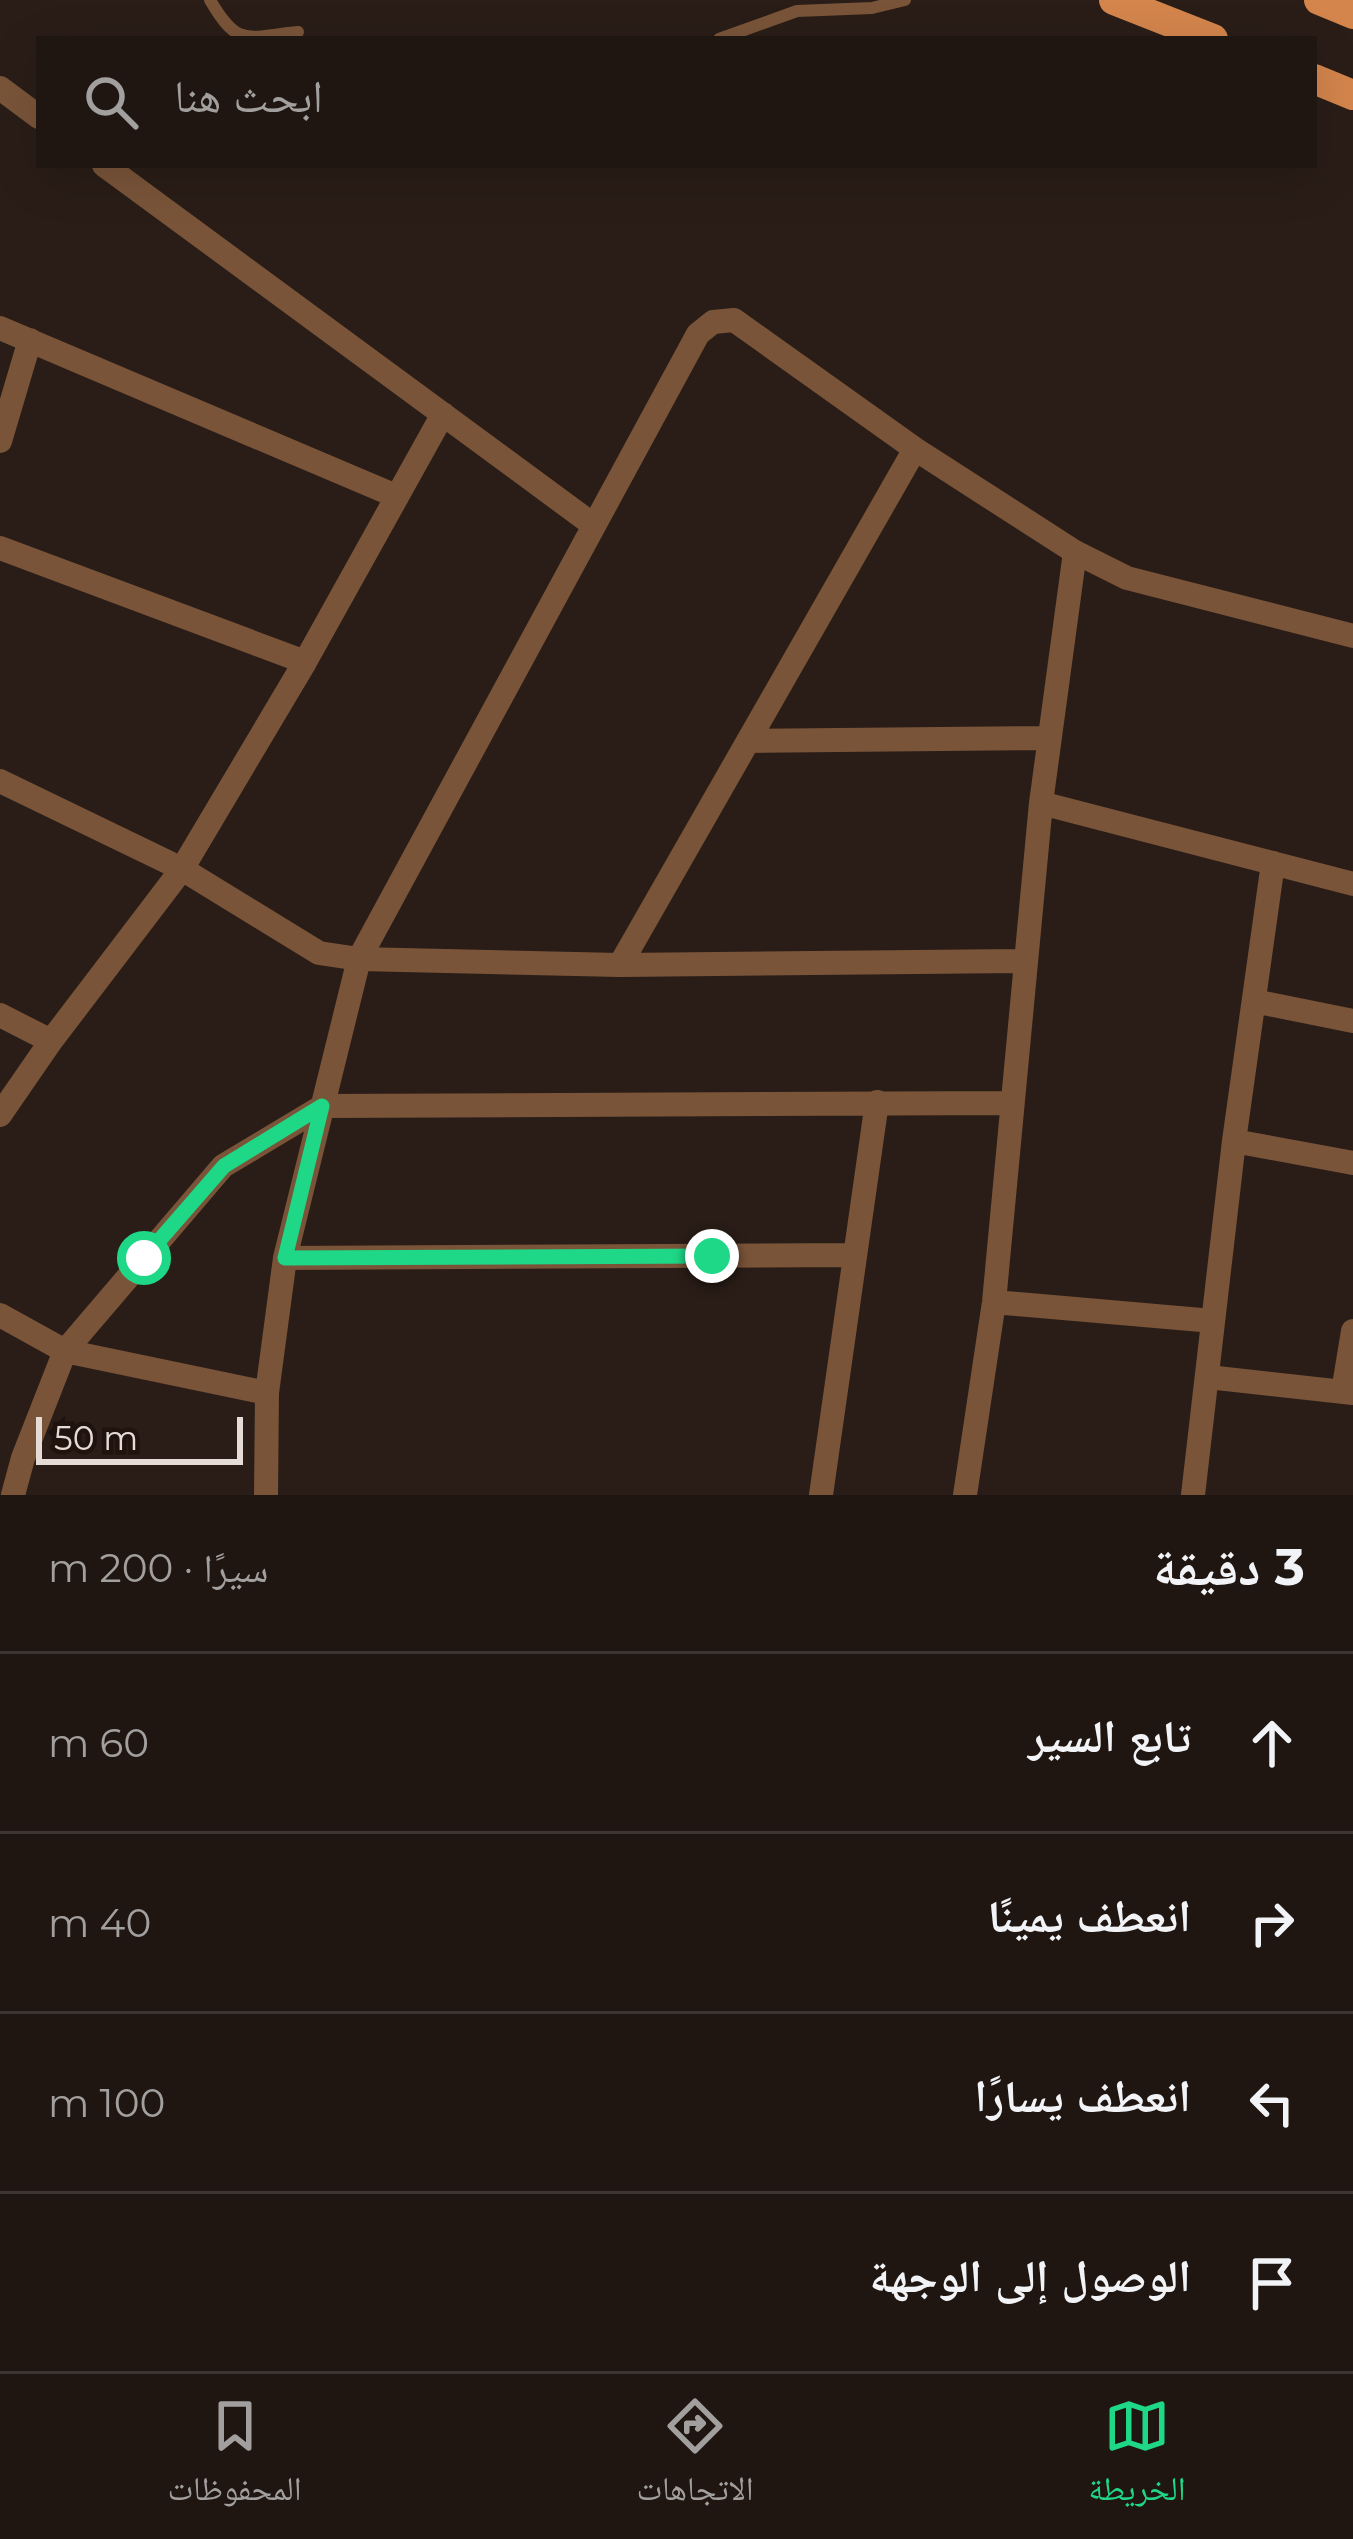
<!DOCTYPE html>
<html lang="ar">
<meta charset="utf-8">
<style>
body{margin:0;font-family:Montserrat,"Noto Naskh Arabic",sans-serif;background:#2d231f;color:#f1f3f6;direction:rtl}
.scale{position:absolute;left:36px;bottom:30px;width:207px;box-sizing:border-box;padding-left:12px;border:6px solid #e5dcd8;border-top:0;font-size:33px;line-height:42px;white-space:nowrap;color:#e5dcd8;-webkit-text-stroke:9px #20130e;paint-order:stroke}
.stop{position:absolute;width:36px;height:36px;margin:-27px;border:9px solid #1ed887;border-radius:50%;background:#fff}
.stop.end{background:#1ed887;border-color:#fff;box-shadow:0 3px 12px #0008}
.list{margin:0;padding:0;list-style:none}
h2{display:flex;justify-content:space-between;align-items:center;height:156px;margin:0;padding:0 48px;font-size:51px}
h2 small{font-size:39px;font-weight:400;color:#a29f9f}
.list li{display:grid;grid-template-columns:78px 1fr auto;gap:36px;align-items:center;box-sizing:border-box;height:180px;padding:0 48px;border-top:3px solid #3d3531}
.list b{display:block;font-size:45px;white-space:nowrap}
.list em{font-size:39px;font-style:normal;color:#a29f9f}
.icon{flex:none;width:66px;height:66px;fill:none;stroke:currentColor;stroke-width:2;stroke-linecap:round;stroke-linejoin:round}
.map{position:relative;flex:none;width:1353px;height:1495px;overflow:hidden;direction:ltr}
.search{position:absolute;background:#201611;box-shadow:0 12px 48px #0002;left:36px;right:36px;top:36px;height:132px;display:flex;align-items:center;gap:30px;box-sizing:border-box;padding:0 42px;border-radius:0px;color:#a29f9f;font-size:45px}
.sheet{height:876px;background:#201611}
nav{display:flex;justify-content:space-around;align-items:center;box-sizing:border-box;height:168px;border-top:3px solid #3d3531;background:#201611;font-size:33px;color:#a29f9f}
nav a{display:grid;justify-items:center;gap:6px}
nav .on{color:#1ed887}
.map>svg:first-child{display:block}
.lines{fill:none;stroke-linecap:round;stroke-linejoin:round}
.lane{stroke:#795439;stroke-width:12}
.street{stroke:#795439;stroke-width:24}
.primary{stroke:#d3854c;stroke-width:30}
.route{stroke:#1ed887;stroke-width:15}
</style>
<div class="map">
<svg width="1353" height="1495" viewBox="0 0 1353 1495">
<rect width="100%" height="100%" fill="#2a1d17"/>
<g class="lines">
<path class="lane" d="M210 0C238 48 246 37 298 32
M719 39 797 11 872 8 905 0"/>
<path class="street" d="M0 88 39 117
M104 165 592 524
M0 328 396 496
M0 441 30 340
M0 548 305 662
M748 741 1049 738
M0 781 182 869 319 953 359 959 620 965 1026 961
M1041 803 1353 884
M620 965 915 449
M1254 1001 1353 1021
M0 1015 51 1041
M0 1115 51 1041 182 869 305 662 443 414
M1234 1141 1353 1163
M285 1258 854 1255
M994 1302 1213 1321
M0 1315 65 1351 267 1393
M1208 1377 1353 1393
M1343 1392 1353 1331
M13 1495 23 1458 65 1351 223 1166 323 1106 1010 1103
M266 1495 267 1393 285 1258 359 959 698 334 713 322 734 320 915 449 1075 552 1127 578 1353 636
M821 1495 877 1102
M965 1495 994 1302 1041 803 1075 552
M1193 1495 1234 1141 1273 863"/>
<path class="primary" d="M1114 0 1213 39
M1319 0 1353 14
M1314 79 1353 95"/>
</g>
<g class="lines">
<path class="route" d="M144 1258 224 1166 322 1106 285 1258 712 1256"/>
</g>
</svg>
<div class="scale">50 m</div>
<div class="stop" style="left:144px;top:1258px"></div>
<div class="stop end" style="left:712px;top:1256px"></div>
<div class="search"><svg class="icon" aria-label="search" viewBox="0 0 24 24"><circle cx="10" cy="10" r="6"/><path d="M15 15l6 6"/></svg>ابحث هنا</div>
</div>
<section class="sheet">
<h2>3 دقيقة<small>سيرًا · 200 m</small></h2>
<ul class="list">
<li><svg class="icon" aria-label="ahead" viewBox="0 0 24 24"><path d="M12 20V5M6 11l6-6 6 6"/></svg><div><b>تابع السير</b></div><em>60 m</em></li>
<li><svg class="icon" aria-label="right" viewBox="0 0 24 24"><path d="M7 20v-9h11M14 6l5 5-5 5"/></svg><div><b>انعطف يمينًا</b></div><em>40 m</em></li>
<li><svg class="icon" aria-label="left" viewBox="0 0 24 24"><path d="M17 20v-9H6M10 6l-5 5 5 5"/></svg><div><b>انعطف يسارًا</b></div><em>100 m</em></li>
<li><svg class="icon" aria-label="arrive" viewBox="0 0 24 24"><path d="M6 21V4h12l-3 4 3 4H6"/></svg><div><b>الوصول إلى الوجهة</b></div></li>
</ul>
</section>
<nav>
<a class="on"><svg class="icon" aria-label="map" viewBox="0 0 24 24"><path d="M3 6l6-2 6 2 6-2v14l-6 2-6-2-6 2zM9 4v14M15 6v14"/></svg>الخريطة</a>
<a><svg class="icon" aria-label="directions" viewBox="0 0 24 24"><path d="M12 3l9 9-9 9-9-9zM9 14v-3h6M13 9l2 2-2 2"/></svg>الاتجاهات</a>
<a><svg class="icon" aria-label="saved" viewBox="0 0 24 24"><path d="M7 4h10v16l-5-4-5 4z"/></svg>المحفوظات</a>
</nav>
